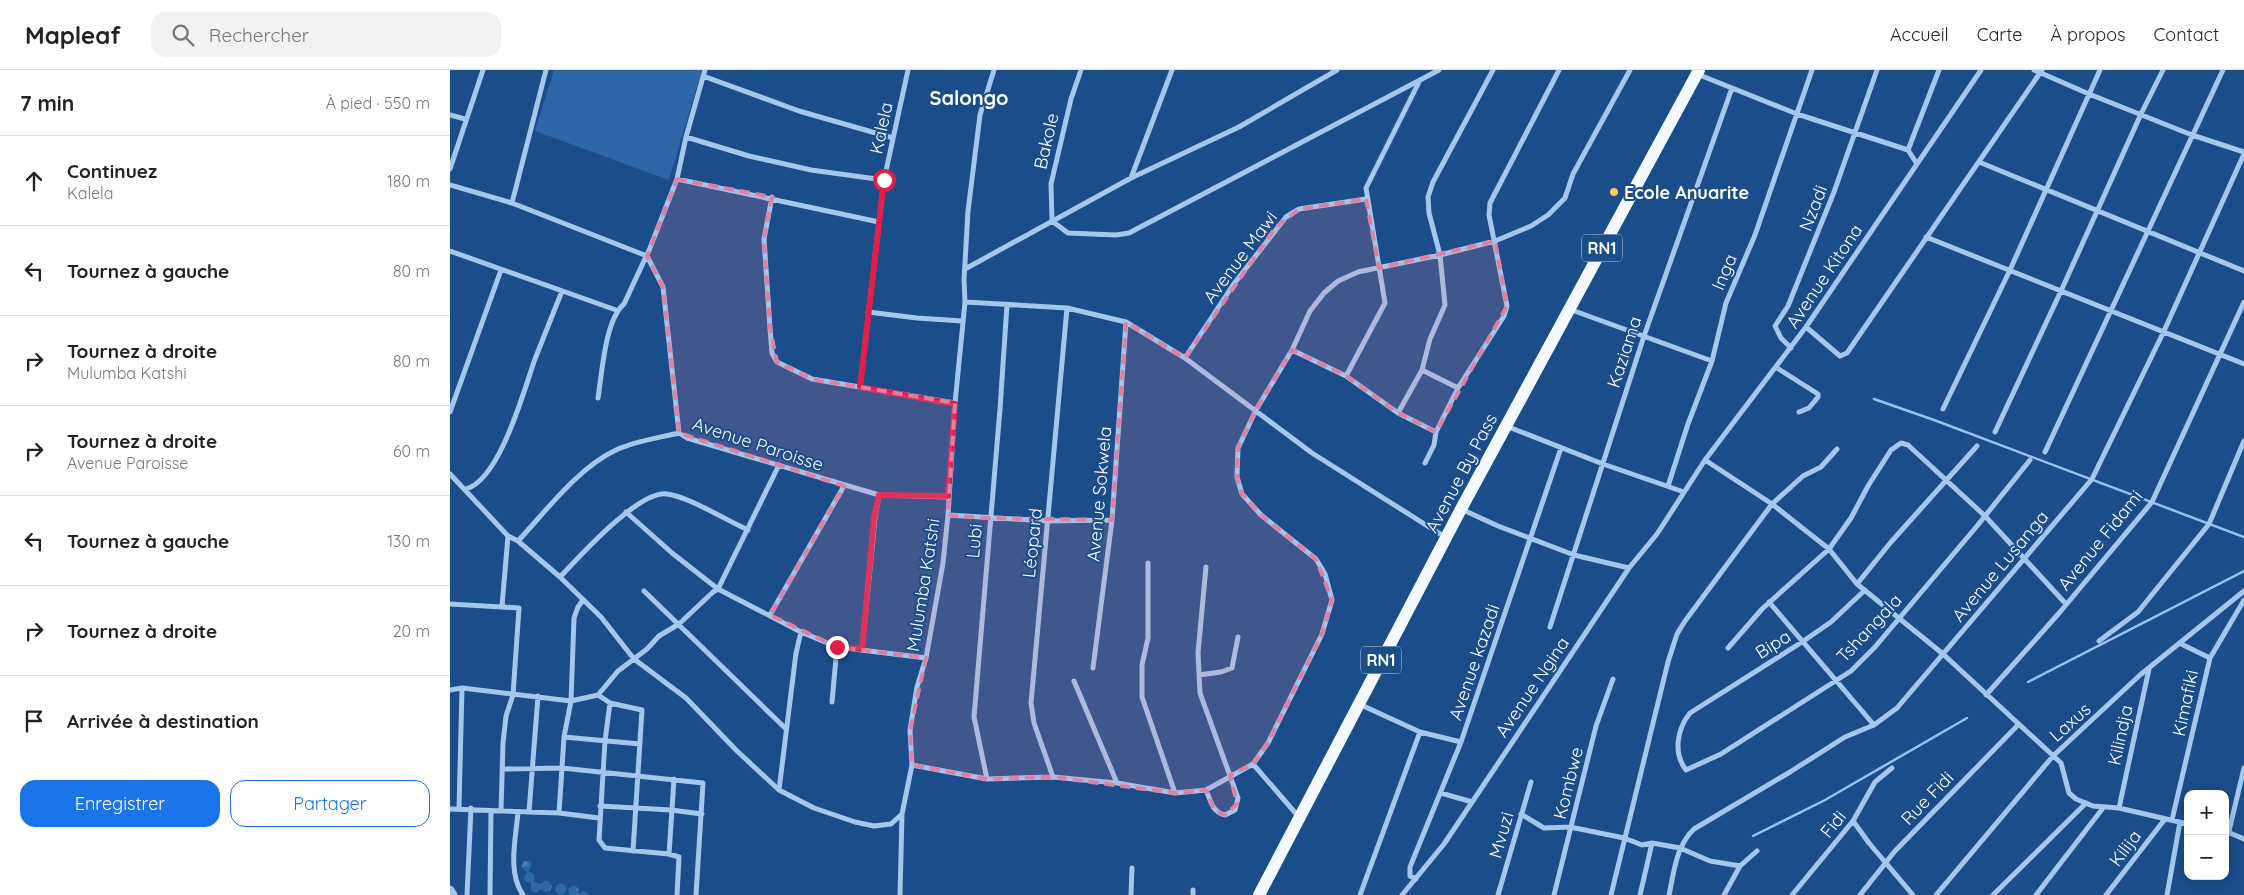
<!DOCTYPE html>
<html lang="fr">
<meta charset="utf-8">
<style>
body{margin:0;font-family:Quicksand,sans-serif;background:#f2f2f2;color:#222}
.controls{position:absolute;right:15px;bottom:15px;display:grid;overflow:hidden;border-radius:10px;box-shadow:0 2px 12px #0003}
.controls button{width:45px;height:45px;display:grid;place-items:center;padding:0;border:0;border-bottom:1px solid #e0e0e0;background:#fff;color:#222;font:25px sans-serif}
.stop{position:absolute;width:15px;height:15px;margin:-11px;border:4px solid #e11d48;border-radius:50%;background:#fff}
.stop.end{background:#e11d48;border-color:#fff;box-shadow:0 1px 5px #0008}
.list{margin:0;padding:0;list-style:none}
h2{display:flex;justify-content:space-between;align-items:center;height:65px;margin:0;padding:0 20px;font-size:21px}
h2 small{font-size:16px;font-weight:400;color:#767676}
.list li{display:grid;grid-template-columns:32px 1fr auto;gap:15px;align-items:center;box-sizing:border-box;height:90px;padding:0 20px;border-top:1px solid #e0e0e0}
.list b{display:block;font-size:19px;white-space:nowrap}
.list p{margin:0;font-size:16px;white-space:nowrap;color:#767676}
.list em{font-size:16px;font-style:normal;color:#767676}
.actions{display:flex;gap:10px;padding:15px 20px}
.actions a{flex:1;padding:11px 0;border:1px solid #1a73e8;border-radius:15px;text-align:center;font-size:18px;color:#1a73e8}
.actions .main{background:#1a73e8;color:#fff}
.icon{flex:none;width:28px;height:28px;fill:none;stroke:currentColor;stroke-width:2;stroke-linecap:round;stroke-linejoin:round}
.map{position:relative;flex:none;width:1794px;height:825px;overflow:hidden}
header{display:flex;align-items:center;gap:30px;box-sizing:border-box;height:70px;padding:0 25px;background:#fff;border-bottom:1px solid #e0e0e0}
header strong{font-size:24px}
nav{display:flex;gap:28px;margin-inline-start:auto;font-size:18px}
.search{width:350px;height:45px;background:#f2f2f2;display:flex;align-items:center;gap:12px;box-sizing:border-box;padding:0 18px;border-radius:15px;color:#767676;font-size:19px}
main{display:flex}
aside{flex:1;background:#fff}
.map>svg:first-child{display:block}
.forest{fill:url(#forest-firs)}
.park{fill:#2d67a7}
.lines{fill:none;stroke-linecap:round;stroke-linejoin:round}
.stream{stroke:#97c2ef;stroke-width:2.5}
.minor{stroke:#a4c7ed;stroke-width:5}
.tertiary{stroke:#a4c7ed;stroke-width:9}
.trunk{stroke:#f4f9ff;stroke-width:12}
.route{stroke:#e11d48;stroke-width:6}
.marked{fill:#dd80a5;fill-opacity:0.2;stroke:#dd80a5;stroke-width:4;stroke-dasharray:10 6;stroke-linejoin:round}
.poi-dot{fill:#fecd61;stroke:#1a4d89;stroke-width:2}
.labels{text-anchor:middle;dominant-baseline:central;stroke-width:4;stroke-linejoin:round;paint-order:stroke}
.shield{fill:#1a4d89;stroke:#bacadc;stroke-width:1}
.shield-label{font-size:16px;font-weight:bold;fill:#fff}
.street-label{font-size:18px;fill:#fff;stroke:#1a4d89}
.poi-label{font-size:18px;font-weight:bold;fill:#fff;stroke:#1a4d89;text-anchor:start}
.quarter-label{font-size:20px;font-weight:bold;fill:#fff;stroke:#1a4d89}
</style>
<header>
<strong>Mapleaf</strong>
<div class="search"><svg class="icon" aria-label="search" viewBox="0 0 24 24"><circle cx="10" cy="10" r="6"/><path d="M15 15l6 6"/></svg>Rechercher</div>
<nav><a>Accueil</a><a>Carte</a><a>À propos</a><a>Contact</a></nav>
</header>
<main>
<aside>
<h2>7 min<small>À pied · 550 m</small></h2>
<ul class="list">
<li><svg class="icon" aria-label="ahead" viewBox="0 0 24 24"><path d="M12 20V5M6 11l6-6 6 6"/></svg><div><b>Continuez</b><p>Kalela</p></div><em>180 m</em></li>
<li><svg class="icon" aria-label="left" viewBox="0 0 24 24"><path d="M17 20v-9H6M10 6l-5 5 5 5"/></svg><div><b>Tournez à gauche</b></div><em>80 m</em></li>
<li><svg class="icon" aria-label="right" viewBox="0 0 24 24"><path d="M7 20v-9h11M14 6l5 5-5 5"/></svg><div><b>Tournez à droite</b><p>Mulumba Katshi</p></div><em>80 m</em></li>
<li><svg class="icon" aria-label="right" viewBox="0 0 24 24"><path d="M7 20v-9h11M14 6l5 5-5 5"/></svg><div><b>Tournez à droite</b><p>Avenue Paroisse</p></div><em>60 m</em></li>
<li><svg class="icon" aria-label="left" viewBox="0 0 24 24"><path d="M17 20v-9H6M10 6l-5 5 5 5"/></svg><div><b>Tournez à gauche</b></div><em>130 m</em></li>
<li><svg class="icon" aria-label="right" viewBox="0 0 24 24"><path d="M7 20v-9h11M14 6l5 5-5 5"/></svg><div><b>Tournez à droite</b></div><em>20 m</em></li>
<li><svg class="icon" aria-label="arrive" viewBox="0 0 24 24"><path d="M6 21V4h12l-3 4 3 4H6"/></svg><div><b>Arrivée à destination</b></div></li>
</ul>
<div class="actions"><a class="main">Enregistrer</a><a>Partager</a></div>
</aside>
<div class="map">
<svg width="1794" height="825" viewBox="0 0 1794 825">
<defs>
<pattern id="forest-firs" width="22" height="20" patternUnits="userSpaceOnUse" patternTransform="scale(1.25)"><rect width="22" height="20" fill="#2d67a7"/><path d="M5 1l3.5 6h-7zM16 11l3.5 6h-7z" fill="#4c7eb4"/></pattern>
</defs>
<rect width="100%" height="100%" fill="#1a4d89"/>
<path class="forest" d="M74 791H79L82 793 79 801 85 805 84 812 91 814 94 811H99L102 816 100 821 95 822 91 819 86 823 81 821V813L75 811 74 807 77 802 71 797Z
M105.5 819a5.5 5.5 0 1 1 11 0a5.5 5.5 0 1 1-11 0Z
M124 815 128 818 129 823 135 821 140 825H119L118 819Z"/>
<path class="park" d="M104 0H252L219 110 85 61Z"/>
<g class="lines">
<path class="stream" d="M1424 329 1484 350 1794 467
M1578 612 1794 501
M1303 766 1375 730 1517 648"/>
<path class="minor" d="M631 0 621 29 601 114 602 151 618 163 666 165 679 163 989 0
M1584 0 1639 24 1742 65 1794 82
M1247 4 1347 44 1458 80 1467 94
M253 6 349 41 443 68
M0 45 15 49
M236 67 299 86 361 100 434 110
M1458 80 1489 0
M1529 92 1794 201
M0 99 33 0
M681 108 722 0
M227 109 429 152
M0 115 62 133 197 186 213 217 229 363 237 368 429 425 498 427
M322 127 314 169 320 258 322 283 327 292 362 309 505 333
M62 133 96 0
M1476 167 1794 294
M0 181 166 240
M515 199 681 108 789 57 887 0
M515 232 617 238 676 252 735 288 862 383 995 467
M1119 239 1262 291
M418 242 467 248 512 251
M1356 257 1390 286 1397 283 1592 0
M1341 278 1331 268 1325 256 1338 236 1384 122 1427 0
M842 280 896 306 948 343 986 362 1008 318 1054 246 1057 236 1039 145 1040 133 1109 0
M735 288 783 215 836 147 849 139 916 129
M1327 298 1368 324V327L1359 338 1349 342
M972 300 1008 318
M896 306 935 233 916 118 970 10
M410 317 434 110 458 0
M148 328C152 303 155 250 174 234L200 178 227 109 236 67 255 0
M1493 339 1560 200 1650 0
M0 342 51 200
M948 343 972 300 980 269 995 235 990 185 979 143 978 127 983 112 1043 0
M1056 356 1153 394 1234 422
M1545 362 1611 221 1691 44 1713 0
M1595 382 1773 0
M1255 390 1322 434 1379 479 1407 514 1493 584 1611 693 1619 723 1626 729 1643 736 1669 738 1738 754
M975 393 984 375 986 362
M0 404 58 466 68 471 110 507 151 547 184 589 236 628 286 680 329 720 364 738 405 752 424 756 441 754 452 744
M1218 416 1238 354 1262 291 1276 233 1305 165 1362 0
M16 419C50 410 74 320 85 289 94 266 103 244 112 221
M1011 439 1048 456 1124 485 1179 498
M176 442 222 483 268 519 351 562 387 577 476 588
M498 445 598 451 662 450
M68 471C96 441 129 397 166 380 185 371 208 368 229 363
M698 493V568L692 595V627L725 723
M756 497 748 583 750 623 788 728 785 740 775 745C762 742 761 731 756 720
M110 507C130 486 189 420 217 424 237 426 278 451 298 460
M1407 514 1441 472 1527 376
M1415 520 1381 552 1352 572 1240 643C1227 659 1223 683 1236 700L1271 684 1401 601 1425 577 1527 456 1580 390
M194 521 335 658
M1319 532 1424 655
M0 534 69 538 63 625 56 646 53 673 51 741
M52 536 58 466
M320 545 394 416
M1100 557 1194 266 1282 18
M1649 571 1688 542 1759 454 1794 371
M1729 573 1760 588
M1278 578 1312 539 1379 479 1401 448 1418 416 1441 380 1451 373 1458 375 1535 446 1616 534
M412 579 425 448 429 425
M643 598 662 450 676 252
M749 605 771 602 782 598 788 567
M624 611 667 713
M0 620 12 618 121 631 148 625 160 633 192 640 183 781
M148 625 168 601 197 579 209 566 229 554 263 522 268 519 329 395
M1536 625 1610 542 1702 432 1794 232
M382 632 387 577
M160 633 155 671 149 770 155 778 219 784 229 787 227 825
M909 634 970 662 1011 672
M114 667 190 674
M803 694 848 746
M462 695 537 709 603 707 667 713 725 723 756 720 803 694 818 673 872 564 882 530 875 504 866 489 811 445 792 424 787 407 788 378 806 340 842 280 860 241 874 223 888 211 908 202 990 185 1045 171 1081 156 1098 145 1115 128 1123 104 1180 0
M53 699 112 698 253 713 246 825
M603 707 584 653 581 633 617 238
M537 709 524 647 550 339 557 235
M329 720 346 583 351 562
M991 723 1022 732
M150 736 221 740 252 744
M9 738 12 618
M1669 738 1699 599
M0 739 109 743 149 748
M68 742C66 768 57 802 73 825
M79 742 88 626
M109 743 114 667 121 631 124 548 128 537 133 530
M1071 744 1094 758 1120 757 1174 768 1192 775 1202 773 1230 778 1260 791 1290 796
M1722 750 1760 588 1794 530
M1403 751 1419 773 1463 825
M1775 761 1794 769
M1779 761 1794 698
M219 784 224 709
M966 809 960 806V797L1011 672 1111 378
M17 825 21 738
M40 825 41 741
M450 825 452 744 462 695 460 660 467 617 476 588 493 493 498 445 505 333 515 232 514 210 518 141 530 45 544 0
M681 825 682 798
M743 825V820
M910 825 970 662
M952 825 994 774 1179 498 1207 464 1255 390 1356 257 1531 0
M1048 825 1081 712
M1104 825 1146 656 1163 609
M1161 825 1218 592 1227 564 1235 551 1322 434 1353 406 1371 397 1387 379
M1190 825 1202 773
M1219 825C1224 802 1226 776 1244 759L1340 702 1395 667 1424 655 1447 638 1642 409 1714 261 1794 84
M1274 825 1290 796 1307 781
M1342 825 1403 751 1425 712 1442 698
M1410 825 1445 781 1568 655
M1486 825 1603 686 1690 605 1794 521
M1543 825 1636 733
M1586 825 1653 738
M1656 825 1715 749
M1717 825 1730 752"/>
<path class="tertiary" d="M0 820 3 825"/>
<path class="trunk" d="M809 825 1011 439 1249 0"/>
</g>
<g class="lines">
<path class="route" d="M387 577 412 579 424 448 429 425 498 426 505 334 410 317 434 110"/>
</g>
<path class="marked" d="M227 109 322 127 314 169 320 258 327 292 362 309 505 333 498 445 539 448 662 450 676 252 735 288 825 158 849 139 916 129 929 198 1045 171 1057 236 986 362 948 343 896 306 842 280 806 340 788 378 787 407 792 424 811 445 866 489 882 530 872 564 818 673 803 694 780 705 787 734 775 745 765 741 756 720 725 723 603 707 537 709 462 695 460 660 476 588 387 577 320 545 394 416 229 363 213 217 197 186Z"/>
<circle class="poi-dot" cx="1164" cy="122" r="5"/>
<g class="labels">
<g class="shield">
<rect x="1132" y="164.5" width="40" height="27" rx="4"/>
<rect x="911" y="576.5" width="40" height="27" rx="4"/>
</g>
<g class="shield-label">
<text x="1152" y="178">RN1</text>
<text x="931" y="590">RN1</text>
</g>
<g class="street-label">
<text transform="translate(431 58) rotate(-78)">Kalela</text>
<text transform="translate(596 71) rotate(-77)">Bakole</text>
<text transform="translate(1363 138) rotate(-69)">Nzadi</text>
<text transform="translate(790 187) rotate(-53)">Avenue Mawi</text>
<text transform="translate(1274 202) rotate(-67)">Inga</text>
<text transform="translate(1374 206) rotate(-56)">Avenue Kitona</text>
<text transform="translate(1174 282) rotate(-72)">Kaziama</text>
<text transform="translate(308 374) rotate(18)">Avenue Paroisse</text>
<text transform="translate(1011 403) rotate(-62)">Avenue By Pass</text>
<text transform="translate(649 424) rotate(-85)">Avenue Sokwela</text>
<text transform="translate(1650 470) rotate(-51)">Avenue Fidami</text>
<text transform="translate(524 471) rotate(-85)">Lubi</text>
<text transform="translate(582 473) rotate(-84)">Léopard</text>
<text transform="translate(1550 496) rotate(-50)">Avenue Lusanga</text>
<text transform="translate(473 515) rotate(-81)">Mulumba Katshi</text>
<text transform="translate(1419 558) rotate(-47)">Tshangala</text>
<text transform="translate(1323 574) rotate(-32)">Bipa</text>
<text transform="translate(1024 592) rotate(-71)">Avenue kazadi</text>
<text transform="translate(1082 617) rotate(-56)">Avenue Ngina</text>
<text transform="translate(1735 633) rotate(-78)">Kimafiki</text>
<text transform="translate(1620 652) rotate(-42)">Laxus</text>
<text transform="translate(1670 665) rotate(-78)">Kilindja</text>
<text transform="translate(1118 713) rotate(-76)">Kombwe</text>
<text transform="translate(1477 728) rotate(-46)">Rue Fidi</text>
<text transform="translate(1383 754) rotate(-51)">Fidi</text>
<text transform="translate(1051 765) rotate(-74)">Mvuzi</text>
<text transform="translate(1675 778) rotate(-53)">Kilija</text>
</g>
<g class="poi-label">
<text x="1174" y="122">Ecole Anuarite</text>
</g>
<g class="quarter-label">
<text x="519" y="27">Salongo</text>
</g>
</g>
</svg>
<div class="controls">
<button>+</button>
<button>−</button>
</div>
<div class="stop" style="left:434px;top:110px"></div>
<div class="stop end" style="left:387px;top:577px"></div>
</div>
</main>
